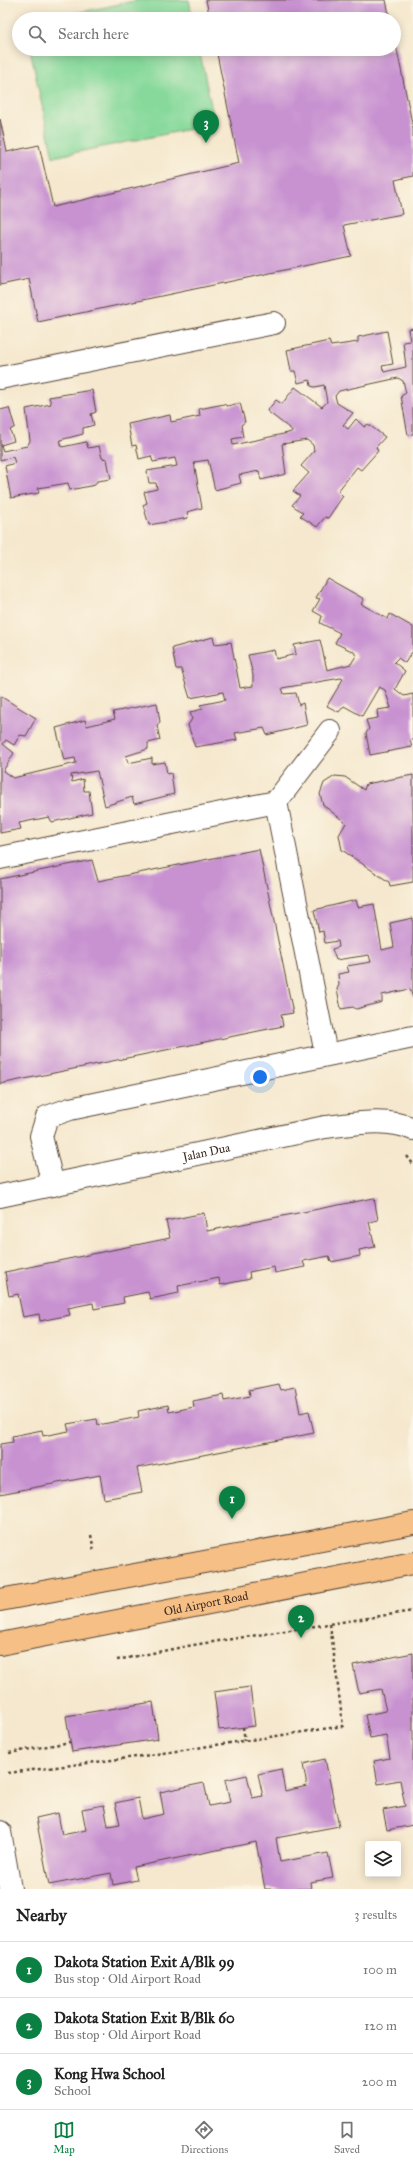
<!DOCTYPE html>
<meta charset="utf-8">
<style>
body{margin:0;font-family:"IM FELL Great Primer",serif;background:#f6f6f6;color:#222}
.controls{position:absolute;right:12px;bottom:12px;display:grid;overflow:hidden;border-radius:4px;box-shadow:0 2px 10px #0003}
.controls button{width:36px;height:36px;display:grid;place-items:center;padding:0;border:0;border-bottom:1px solid #e0e0e0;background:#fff;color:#222;font:20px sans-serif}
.you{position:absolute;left:260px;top:1077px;width:14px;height:14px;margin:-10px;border:3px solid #fff;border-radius:50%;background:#1a73e8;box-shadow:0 0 0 6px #1a73e833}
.badge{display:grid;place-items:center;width:26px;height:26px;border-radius:50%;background:#0b8043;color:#fff;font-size:13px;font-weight:700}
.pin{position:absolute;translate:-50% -33px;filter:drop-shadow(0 1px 2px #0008)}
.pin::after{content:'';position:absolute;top:21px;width:14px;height:12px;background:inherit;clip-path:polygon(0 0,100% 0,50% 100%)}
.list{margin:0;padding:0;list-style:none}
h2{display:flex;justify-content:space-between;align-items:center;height:52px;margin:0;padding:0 16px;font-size:17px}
h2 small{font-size:13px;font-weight:400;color:#767676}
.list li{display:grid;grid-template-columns:26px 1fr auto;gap:12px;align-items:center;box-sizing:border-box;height:56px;padding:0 16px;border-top:1px solid #e0e0e0}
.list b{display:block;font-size:15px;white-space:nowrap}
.list p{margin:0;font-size:13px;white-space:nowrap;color:#767676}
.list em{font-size:13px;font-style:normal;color:#767676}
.icon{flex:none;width:22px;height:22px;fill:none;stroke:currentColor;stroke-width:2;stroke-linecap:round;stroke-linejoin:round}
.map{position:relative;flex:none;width:413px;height:1889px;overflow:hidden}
.search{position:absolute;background:#fff;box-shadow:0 2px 10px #0003;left:12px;right:12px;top:12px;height:44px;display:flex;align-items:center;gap:10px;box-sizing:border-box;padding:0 14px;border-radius:22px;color:#767676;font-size:15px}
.sheet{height:220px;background:#fff}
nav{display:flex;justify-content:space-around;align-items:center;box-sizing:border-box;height:56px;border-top:1px solid #e0e0e0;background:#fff;font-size:11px;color:#767676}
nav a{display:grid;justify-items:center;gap:2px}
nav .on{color:#0b8043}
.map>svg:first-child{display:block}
.green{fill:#87d99b;stroke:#61825c}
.building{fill:#c892d1}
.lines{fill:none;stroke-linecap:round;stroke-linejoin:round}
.minor-casing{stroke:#574638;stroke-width:24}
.major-casing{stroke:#574638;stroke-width:24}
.path{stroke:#574638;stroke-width:2.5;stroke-dasharray:3 3;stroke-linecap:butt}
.minor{stroke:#fff;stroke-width:22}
.major{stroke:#f5bf86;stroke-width:22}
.labels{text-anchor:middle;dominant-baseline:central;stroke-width:4;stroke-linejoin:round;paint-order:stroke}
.street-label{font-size:12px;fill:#3b2a1e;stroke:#fcf5e5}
</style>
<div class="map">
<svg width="413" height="1889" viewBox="0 0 413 1889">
<rect width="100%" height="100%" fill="#fcf5e5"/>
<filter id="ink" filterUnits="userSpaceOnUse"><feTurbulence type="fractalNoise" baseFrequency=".025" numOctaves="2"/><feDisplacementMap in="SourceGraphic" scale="8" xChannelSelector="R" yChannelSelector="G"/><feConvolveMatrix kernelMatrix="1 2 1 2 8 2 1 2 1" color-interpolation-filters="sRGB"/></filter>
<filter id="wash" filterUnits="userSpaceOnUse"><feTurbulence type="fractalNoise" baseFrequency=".012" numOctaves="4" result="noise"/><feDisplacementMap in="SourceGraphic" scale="16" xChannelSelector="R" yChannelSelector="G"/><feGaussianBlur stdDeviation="0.9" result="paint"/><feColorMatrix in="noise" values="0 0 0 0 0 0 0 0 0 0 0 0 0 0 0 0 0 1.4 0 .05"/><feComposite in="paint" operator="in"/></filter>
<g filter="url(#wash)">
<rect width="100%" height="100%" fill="#f5e8ce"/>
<path class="green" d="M139 0H189L193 19H47Z
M30 49H199L215 124 53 157Z"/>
<g id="blocks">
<path class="building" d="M206 0H386L390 19H210Z
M395 40 413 128V176L395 180 402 214 344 225 351 256 38 322 29 279 0 285V119L7 152 39 145 53 207 239 163 216 49H394Z
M413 328V434L408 435 401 396 406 393 403 381 398 378 339 391 335 396 337 403 353 413 343 425 348 429 356 419 364 427 368 424 385 437 376 447 378 451 361 470 357 467 338 491 343 496 328 518 325 517 317 527 300 516 303 513 292 505 300 496 293 491 309 473 301 466 314 451 313 445 307 440 282 444 286 474 261 480 259 471 239 475 241 483 215 490 208 460 194 462 202 508 187 512 188 518 149 525 143 505 147 503 144 492 157 489 156 483H149L147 471 177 466 175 458 153 462 151 456 139 459 136 445 132 446 128 424 170 415 171 422 200 416 199 409 224 404 227 406 240 403 245 422 241 425 243 437 232 439 233 445 288 433 293 431 267 411 276 400 282 404 295 387 322 407 327 402 324 385 315 387 311 386 310 380 298 383 295 371H291L287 350 329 341 331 346 358 342V337L387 331 393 364 382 366 384 372 406 367 403 342 410 341 408 329Z
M92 390 96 412 91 414 94 425 83 428V434L60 440 62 447 86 442 88 448 99 446 102 458 107 459 111 479 97 481 95 485 70 490 68 483 38 488 39 493 11 498 5 466 15 463 13 457 0 460V410L9 408 15 427 10 430 14 441 1 445 3 451 27 446 30 441 26 409 51 404 49 397Z
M327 578 364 599 361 604 388 619 390 614 413 627V653H411L405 663 398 658 394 662 405 671 395 689 404 696 413 694V740L410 741 412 747 370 755 366 733 369 729 366 720 378 718 377 710 391 708 385 690 379 687 362 716 344 706 339 712 327 706 343 679 341 678 282 688 284 694 296 693 299 705 303 703 307 725 267 735 264 728 235 733 237 740 195 747 188 725 192 719 190 712 203 709 200 705 225 700 223 692 190 698 181 669H176L172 648 213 637 215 644 231 642 240 688 253 686V675L248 655 274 650 276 659 296 654 294 645 320 640 327 670 351 664 356 656 354 652 335 643 340 633 320 623 322 616 313 611 320 599 316 598Z
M0 696 36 718 26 736 20 735 14 745 6 740 3 744 14 753 3 771 13 778 76 763 75 758 64 760 56 728 85 720 87 726 115 719 113 712 157 703 160 722 157 726 160 740 148 743V749L126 756 128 763 152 758V764L165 762 167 774 171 773 174 794 134 804 132 797 105 806 97 771 71 775 72 782 83 779 84 791H89L92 813 52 822 49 817 19 823 21 829 0 833Z
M413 775V882L390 886 389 882 342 850 339 835 346 823 323 805 320 794 324 783 335 776 345 777 364 790 366 784Z
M259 849 293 1013 281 1015 283 1026 0 1084V879L92 860 98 881Z
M356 900 358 907 374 904 382 950 394 947 390 923 413 918V998L410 989 382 995V1002L356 1009 353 1007 341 1009 337 989 339 985 338 974 349 972 347 966 371 962 369 955 336 960 332 949 339 947 338 941 325 943 323 931 319 932 314 910Z
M374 1198 378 1220 369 1222 375 1247 359 1250 360 1256 331 1262 329 1256 303 1261 305 1267 275 1273 274 1267 249 1272 250 1279 220 1285 219 1278 178 1286 179 1293 150 1299 148 1292 123 1297 124 1303 94 1309 93 1303 68 1308 70 1315 40 1321 39 1314 23 1317 18 1294 9 1296 5 1272 170 1238 166 1221 204 1213 207 1231Z
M278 1384 280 1390 295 1387 300 1413 309 1411 314 1433 137 1468 142 1492 104 1499 100 1475 0 1494V1444L13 1442 12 1436 42 1430 43 1436 69 1431 67 1424 97 1419 98 1425 139 1417 138 1411 168 1405 169 1412 194 1407 193 1401 223 1395 224 1401 250 1396 249 1390Z
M413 1653V1825L387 1830 383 1810 405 1806 400 1780 378 1784 374 1761 390 1758 386 1735 370 1738 365 1715 386 1711 381 1689 359 1693 353 1665Z
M250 1687 255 1726 219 1730 214 1692Z
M153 1702 158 1739 72 1752 66 1716Z
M325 1759 339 1826 276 1838 280 1862 328 1853 333 1878 310 1882 311 1889H265L256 1842 134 1867 137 1880 113 1885 111 1873 49 1885 36 1818 58 1813 62 1835 86 1830 82 1809 104 1805 108 1826 120 1824 115 1803 138 1798 142 1819 164 1814 160 1792 204 1783 209 1806 230 1802 225 1780 247 1775 252 1798 263 1796 258 1774 281 1769 285 1791 307 1786 303 1764Z"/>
</g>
</g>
<g filter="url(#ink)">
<use href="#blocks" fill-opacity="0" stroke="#574638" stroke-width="1"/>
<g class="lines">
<g class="minor-casing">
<g id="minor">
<path d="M0 378 274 323"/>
<path d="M276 802 326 1054"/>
<path d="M0 858 276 802 330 731"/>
<path d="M53 1185 41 1136 47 1117 70 1109 413 1037"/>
<path id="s1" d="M0 1196 325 1127C354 1124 386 1117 413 1129"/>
<path d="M0 1832 10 1889"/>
</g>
</g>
<g class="major-casing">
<g id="major">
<path d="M0 1600 413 1523"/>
<path id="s2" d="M0 1644 413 1563"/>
</g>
</g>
<path class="path" d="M407 1156 413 1164
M91 1535 94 1551
M117 1660 193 1645 413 1611
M243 1727 245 1741
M9 1753 70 1742
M8 1773 136 1757 343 1726 330 1624"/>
<use href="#minor" class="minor"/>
<use href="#major" class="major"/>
</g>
</g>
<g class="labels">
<g class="street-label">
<text stroke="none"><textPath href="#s1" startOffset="211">Jalan Dua</textPath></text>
<text stroke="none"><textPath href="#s2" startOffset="210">Old Airport Road</textPath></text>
</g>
</g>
</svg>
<div class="controls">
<button><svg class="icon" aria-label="layers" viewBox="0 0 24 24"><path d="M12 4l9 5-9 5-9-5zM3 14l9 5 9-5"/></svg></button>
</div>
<div class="you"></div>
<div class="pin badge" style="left:232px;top:1519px">1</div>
<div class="pin badge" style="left:301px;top:1638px">2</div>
<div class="pin badge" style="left:206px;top:143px">3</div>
<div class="search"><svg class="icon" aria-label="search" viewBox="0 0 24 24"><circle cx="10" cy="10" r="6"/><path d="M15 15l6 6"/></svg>Search here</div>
</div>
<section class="sheet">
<h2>Nearby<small>3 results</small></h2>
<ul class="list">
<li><span class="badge">1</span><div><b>Dakota Station Exit A/Blk 99</b><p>Bus stop · Old Airport Road</p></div><em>100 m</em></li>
<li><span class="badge">2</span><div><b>Dakota Station Exit B/Blk 60</b><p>Bus stop · Old Airport Road</p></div><em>120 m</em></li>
<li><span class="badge">3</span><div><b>Kong Hwa School</b><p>School</p></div><em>200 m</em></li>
</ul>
</section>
<nav>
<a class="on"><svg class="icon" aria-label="map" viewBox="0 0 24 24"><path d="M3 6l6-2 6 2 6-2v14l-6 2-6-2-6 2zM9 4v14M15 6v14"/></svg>Map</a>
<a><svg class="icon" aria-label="directions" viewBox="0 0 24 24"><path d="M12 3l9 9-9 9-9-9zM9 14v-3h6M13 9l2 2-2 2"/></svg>Directions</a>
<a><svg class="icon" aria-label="saved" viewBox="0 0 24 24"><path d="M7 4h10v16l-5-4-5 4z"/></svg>Saved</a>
</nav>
